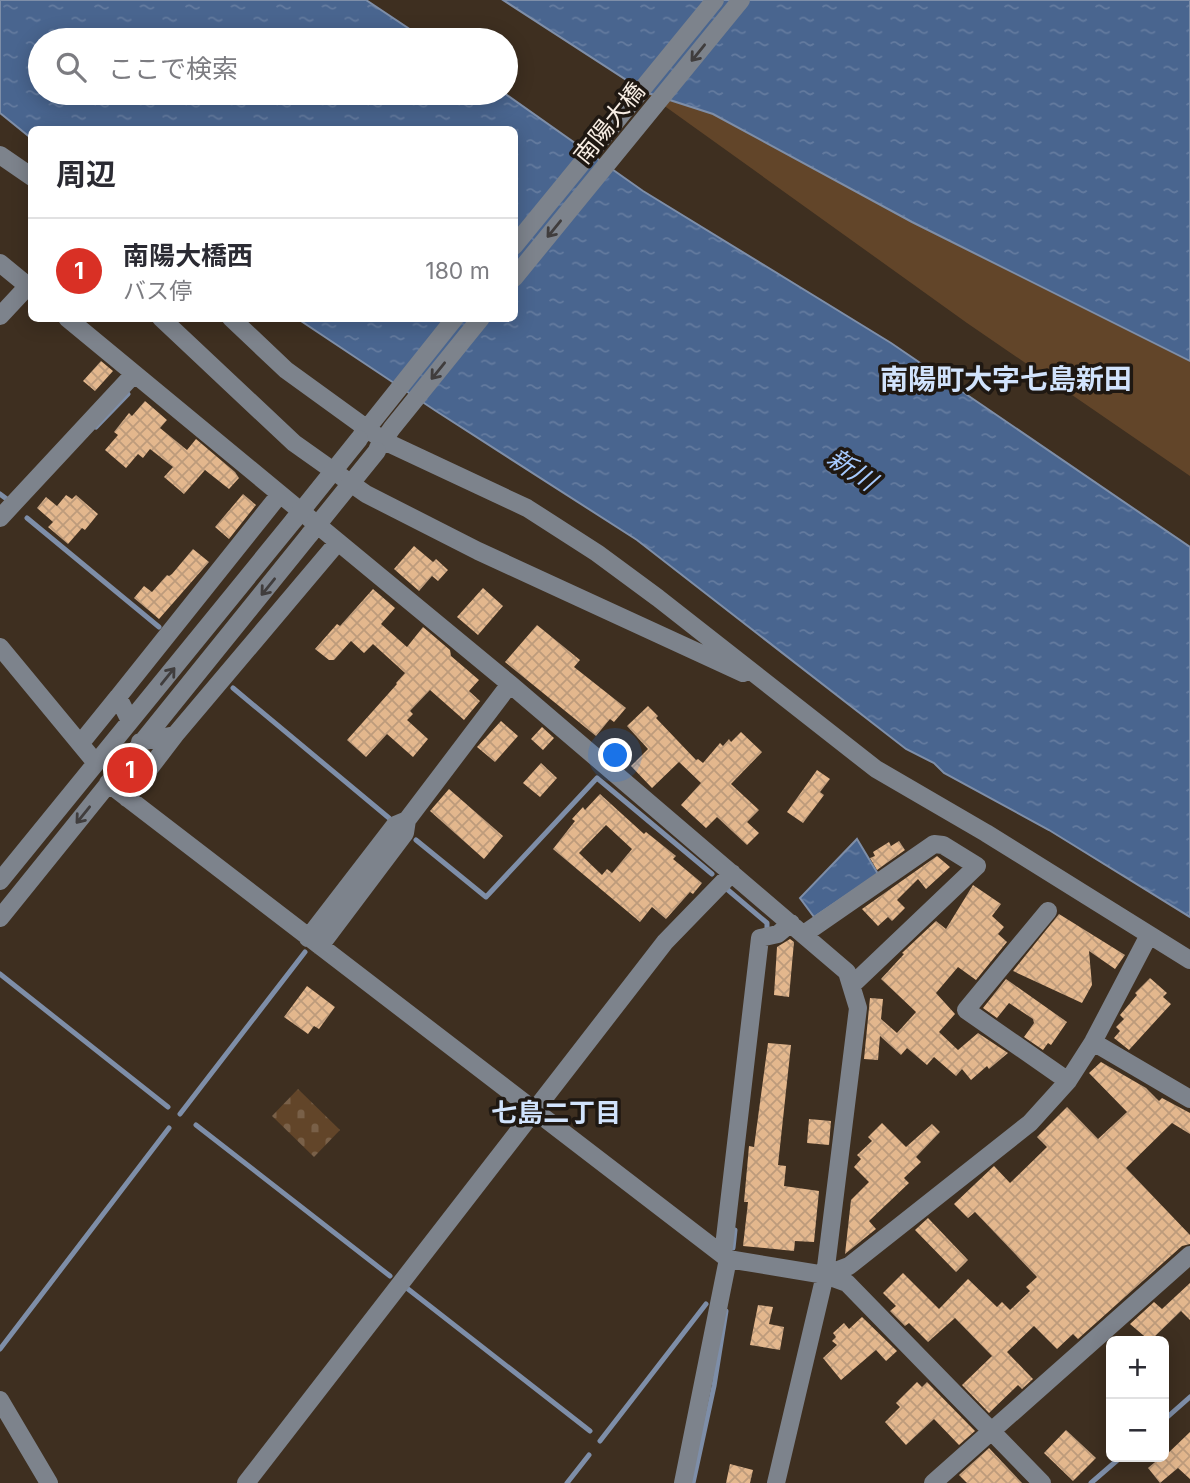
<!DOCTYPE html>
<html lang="ja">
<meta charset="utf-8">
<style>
body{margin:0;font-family:Inter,"Noto Sans JP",sans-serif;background:#f2f2f3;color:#2b2b33}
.controls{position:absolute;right:21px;bottom:21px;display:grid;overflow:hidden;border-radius:10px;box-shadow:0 4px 18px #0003}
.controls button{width:63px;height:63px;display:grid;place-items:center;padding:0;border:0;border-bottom:2px solid #e1e1e2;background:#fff;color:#2b2b33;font:35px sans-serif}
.you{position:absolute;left:616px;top:756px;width:24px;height:24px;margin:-18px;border:5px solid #fff;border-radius:50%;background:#1a73e8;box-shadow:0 0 0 10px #1a73e833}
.badge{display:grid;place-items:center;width:46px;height:46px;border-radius:50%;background:#d93025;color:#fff;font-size:23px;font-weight:700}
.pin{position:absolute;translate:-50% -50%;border:4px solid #fff;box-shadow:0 2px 7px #0006}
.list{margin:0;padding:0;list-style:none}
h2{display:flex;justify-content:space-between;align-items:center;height:91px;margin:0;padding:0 28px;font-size:30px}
h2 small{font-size:23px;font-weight:400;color:#7c7c81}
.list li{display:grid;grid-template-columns:46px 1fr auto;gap:21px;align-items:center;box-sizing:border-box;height:105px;padding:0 28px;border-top:2px solid #e1e1e2}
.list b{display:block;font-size:26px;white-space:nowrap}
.list p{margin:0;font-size:23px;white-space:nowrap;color:#7c7c81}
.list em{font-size:23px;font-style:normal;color:#7c7c81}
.icon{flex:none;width:38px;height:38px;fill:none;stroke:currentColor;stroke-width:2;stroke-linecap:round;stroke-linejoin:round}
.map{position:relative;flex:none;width:1190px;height:1483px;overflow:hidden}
.search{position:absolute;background:#fff;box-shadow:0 4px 18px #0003;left:28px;top:28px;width:490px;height:77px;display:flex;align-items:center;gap:18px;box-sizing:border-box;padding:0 24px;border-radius:38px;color:#7c7c81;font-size:26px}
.panel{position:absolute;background:#fff;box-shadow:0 4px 18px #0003;left:28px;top:126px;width:490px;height:196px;border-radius:10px}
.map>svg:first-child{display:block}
.green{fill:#624529}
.cemetery{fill:url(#cemetery-stones)}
.water{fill:url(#water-ripples);stroke:#7e8ea8;stroke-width:2}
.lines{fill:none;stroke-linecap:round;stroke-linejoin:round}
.stream{stroke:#7e8ea8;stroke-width:5}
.building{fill:url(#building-cross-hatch);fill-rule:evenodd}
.minor{stroke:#7d838c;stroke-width:18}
.minor-bridge{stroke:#7d838c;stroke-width:18}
.oneway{stroke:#403d3d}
.labels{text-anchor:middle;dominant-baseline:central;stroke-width:7;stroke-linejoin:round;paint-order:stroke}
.street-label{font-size:24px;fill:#f8eee4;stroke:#1f1812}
.water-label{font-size:26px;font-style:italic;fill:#a6caff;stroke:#1f1812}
.neighbourhood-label{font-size:26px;font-weight:bold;fill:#d1e3fc;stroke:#1f1812}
.quarter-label{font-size:28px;font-weight:bold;fill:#d1e3fc;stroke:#1f1812}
</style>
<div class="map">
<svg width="1190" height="1483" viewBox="0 0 1190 1483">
<defs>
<pattern id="cemetery-stones" width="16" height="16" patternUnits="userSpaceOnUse" patternTransform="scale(1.75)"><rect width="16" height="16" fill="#624529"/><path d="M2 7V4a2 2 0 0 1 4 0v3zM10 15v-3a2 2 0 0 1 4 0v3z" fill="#796048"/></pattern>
<pattern id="water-ripples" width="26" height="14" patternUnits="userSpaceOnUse" patternTransform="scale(1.75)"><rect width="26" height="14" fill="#49658f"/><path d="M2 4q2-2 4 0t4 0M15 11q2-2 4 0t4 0" fill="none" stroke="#647b9f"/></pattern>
<pattern id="building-cross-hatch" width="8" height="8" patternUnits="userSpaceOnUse" patternTransform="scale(1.75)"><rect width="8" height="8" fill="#e3b78d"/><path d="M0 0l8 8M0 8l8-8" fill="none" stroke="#bd9b7b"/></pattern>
</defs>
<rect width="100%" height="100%" fill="#3e2f20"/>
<path class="green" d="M645 92 713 114 912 222 1190 361V476L967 323Z"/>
<path class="cemetery" d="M298 1089 340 1130 314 1157 272 1116Z"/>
<path class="water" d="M0 0H366L426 40H40V93H504L643 191 891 343 1190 547V917L1049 830 944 773 934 763 906 749 637 540 436 411 298 319 514 318V130H32L31 138 0 113Z
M503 0H1190V361L912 222 713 114 645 92Z
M857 839 878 874 814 917 800 898Z"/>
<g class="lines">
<path class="stream" d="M96 427 128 394
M0 494 8 500
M27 518 159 627
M233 688 389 818
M416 840 486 897 597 778 712 874
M728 890 767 923V929
M0 974 168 1107
M180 1114 305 952
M196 1125 390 1276
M733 1248 735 1230
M408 1289 590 1431
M0 1349 169 1128
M1164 1420 1190 1397
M600 1441 706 1304
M567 1483 589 1455
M693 1483 714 1386 726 1311
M1091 1483 1121 1457"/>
</g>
<path class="building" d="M101 361 113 371 95 391 83 381Z
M145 401 167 420 160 428 187 450 196 439 235 472 239 478 229 489 205 470 184 494 164 477 173 467 150 449 143 458 138 454 126 468 105 450 118 435 114 432 129 413 132 416Z
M243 494 256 505 229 539 215 527Z
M66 495 72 499 76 495 98 514 85 530 82 528 68 544 48 527 53 522 37 508 46 497 57 506Z
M414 546 433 562 436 559 448 570 438 581 432 576 419 591 394 569Z
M193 549 209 562 159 619 134 598 144 586 152 592 167 575 169 576 172 574Z
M483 588 503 606 478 635 457 617Z
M373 589 395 608 381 624 407 647 423 627 450 650 451 656 479 680 469 691 480 701 464 720 430 690 410 711 413 714 407 720 428 739 413 757 387 734 366 757 347 740 397 684 396 683 405 673 373 644 364 653 351 641 334 660H329L315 649 337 624 340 626Z
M537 625 580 660 574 667 626 708 614 722 610 719 596 736 505 662Z
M648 706 658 716 656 718 696 760 698 759 703 763 720 743 723 746 729 739 731 742 741 732 762 752 731 784 759 810 747 822 759 833 747 845 717 817 706 828 681 805 701 783 679 762 652 788 631 766 648 749 627 726Z
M501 721 518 736 495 762 477 747Z
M542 727 554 738 543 750 531 739Z
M541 763 557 778 540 797 523 783Z
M817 770 830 779 820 792 824 795 803 823 787 812Z
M449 789 503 836 484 859 430 811Z
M600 794 644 834 646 832 676 856 673 859 702 883 693 894 690 892 666 919 652 907 640 922 553 849 575 821 572 819 583 807 585 810ZM606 825 632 849 612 873 607 869 602 875 579 853Z
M899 841 905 850 877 870 870 858 875 856 873 852 889 842 891 846Z
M937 856 950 867 926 889 918 879 897 900 905 908 892 921 888 917 878 926 862 909Z
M973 885 1001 904 992 916 1004 927 998 934 1007 942 976 980 958 967 936 993 955 1014 939 1032 958 1050 978 1033 1008 1053 989 1069 987 1066 971 1080 962 1069 956 1076 934 1057 927 1065 907 1048 901 1055 880 1036 878 1060 864 1059 870 998 883 999 881 1019 897 1033 916 1012 881 979 904 954 902 953 936 921 946 929Z
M1059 914 1125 955 1115 969 1089 951 1092 985 1082 1003 1013 971Z
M790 939 794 942 789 997 774 995 777 947Z
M1150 978 1167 993 1163 997 1171 1004 1129 1050 1114 1038 1120 1031 1116 1027 1124 1019 1120 1015 1137 995 1135 993Z
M1006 979 1067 1022 1051 1045 1048 1043 1043 1050 1024 1037 1034 1023 1033 1019 1009 1003 997 1018 983 1008Z
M307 986 335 1007 319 1029 314 1026 308 1034 284 1017Z
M768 1043 791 1045 778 1165 786 1166 784 1186 819 1191 814 1242 795 1241 794 1251 743 1246 748 1202H744L749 1146 754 1147Z
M1101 1062 1146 1088 1159 1101 1162 1098 1190 1113V1134L1172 1123 1126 1168 1190 1235V1244L1182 1246 1078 1339 1073 1334 1057 1349 1034 1326 1007 1352 1033 1379 1022 1389 1018 1385 989 1413 962 1385 992 1356 955 1318 928 1342 909 1323 905 1326 890 1311 896 1306 883 1293 903 1273 939 1309 968 1279 997 1307 1002 1302 1010 1310 1030 1291 1026 1287 1037 1277 975 1212 968 1218 954 1204 994 1166 1010 1183 1047 1147 1037 1137 1067 1107 1098 1139 1127 1112 1089 1073Z
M809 1119 831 1121 829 1145 807 1143Z
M882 1123 906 1147 932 1124 940 1132 916 1157 921 1162 904 1178 909 1183 869 1221 876 1229 845 1254 851 1200 869 1182 854 1167 861 1159 857 1155 872 1141 868 1137Z
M928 1218 968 1260 956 1272 915 1230Z
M1190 1283V1320L1181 1311 1150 1341 1130 1324 1154 1302 1162 1309Z
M758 1305 773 1307 769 1324 784 1327 780 1350 750 1345Z
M862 1317 897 1351 886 1361 876 1350 841 1380 823 1358 837 1345 832 1341 836 1337 833 1333 844 1323 849 1329Z
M917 1382 922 1387 927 1382 975 1431 959 1445 934 1419 906 1445 885 1422 900 1407 896 1403Z
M1066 1430 1096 1458 1073 1481 1044 1453Z
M1190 1432V1479L1178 1468 1160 1483 1148 1468 1161 1457H1164Z
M989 1448 1022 1483H967L959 1475Z
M730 1464 753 1470 750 1483H726Z"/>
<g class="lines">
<path class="minor" d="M0 155 32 177
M514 246 715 0
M0 263 28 286 0 316
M514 278 741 0
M67 318 510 684 847 972 858 1008 825 1275 776 1483
M161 318 294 443 366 494 478 551 743 673
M231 318 286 370 384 441 527 508 597 553 658 598 876 769 986 833 1190 960
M361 436 455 318
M378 448 392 428 481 318
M0 518 134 374
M0 647 96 763
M130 721 118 697 280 494
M140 742 175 735 338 542
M80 744 118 697
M108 783 728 1259 825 1275 847 1283 1042 1483
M127 798 175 735
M0 881 294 520
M1048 911 966 1010 1068 1081
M0 918 310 534
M804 934 934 844 943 845 977 866 852 985
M308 938 395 825 407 820 510 684
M320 946 405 833 407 820
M1093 1042 1190 1099
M723 1255 760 938 778 934 791 923
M825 1275 849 1266 1030 1123 1068 1081 1093 1042 1149 935
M0 1400 49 1483
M246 1483 665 942 732 873
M683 1483 728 1259
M933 1483 1190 1255"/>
<path class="minor-bridge" d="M294 520 359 439
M310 534 377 451"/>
</g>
<defs><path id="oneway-shaft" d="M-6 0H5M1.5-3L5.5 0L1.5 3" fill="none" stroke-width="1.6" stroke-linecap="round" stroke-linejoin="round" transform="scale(1.75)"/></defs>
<g class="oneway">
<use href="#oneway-shaft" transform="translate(698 53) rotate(129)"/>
<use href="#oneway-shaft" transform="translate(554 229) rotate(129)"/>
<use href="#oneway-shaft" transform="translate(438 371) rotate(129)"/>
<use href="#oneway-shaft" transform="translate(268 587) rotate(129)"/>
<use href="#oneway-shaft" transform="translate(168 676) rotate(-51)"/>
<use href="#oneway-shaft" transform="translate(83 815) rotate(129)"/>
</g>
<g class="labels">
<g class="street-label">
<text transform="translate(609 123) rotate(-51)">南陽大橋</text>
</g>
<g class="water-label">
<text transform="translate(852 469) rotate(34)">新川</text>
</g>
<g class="neighbourhood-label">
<text x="556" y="1112">七島二丁目</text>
</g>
<g class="quarter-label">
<text x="1006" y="379">南陽町大字七島新田</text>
</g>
</g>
</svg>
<div class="controls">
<button>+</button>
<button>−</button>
</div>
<div class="you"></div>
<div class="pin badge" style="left:130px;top:770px">1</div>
<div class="search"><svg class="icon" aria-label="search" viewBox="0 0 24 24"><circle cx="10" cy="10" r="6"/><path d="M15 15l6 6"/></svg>ここで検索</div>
<section class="panel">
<h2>周辺<small></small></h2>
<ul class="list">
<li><span class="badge">1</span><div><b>南陽大橋西</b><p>バス停</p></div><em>180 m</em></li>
</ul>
</section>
</div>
